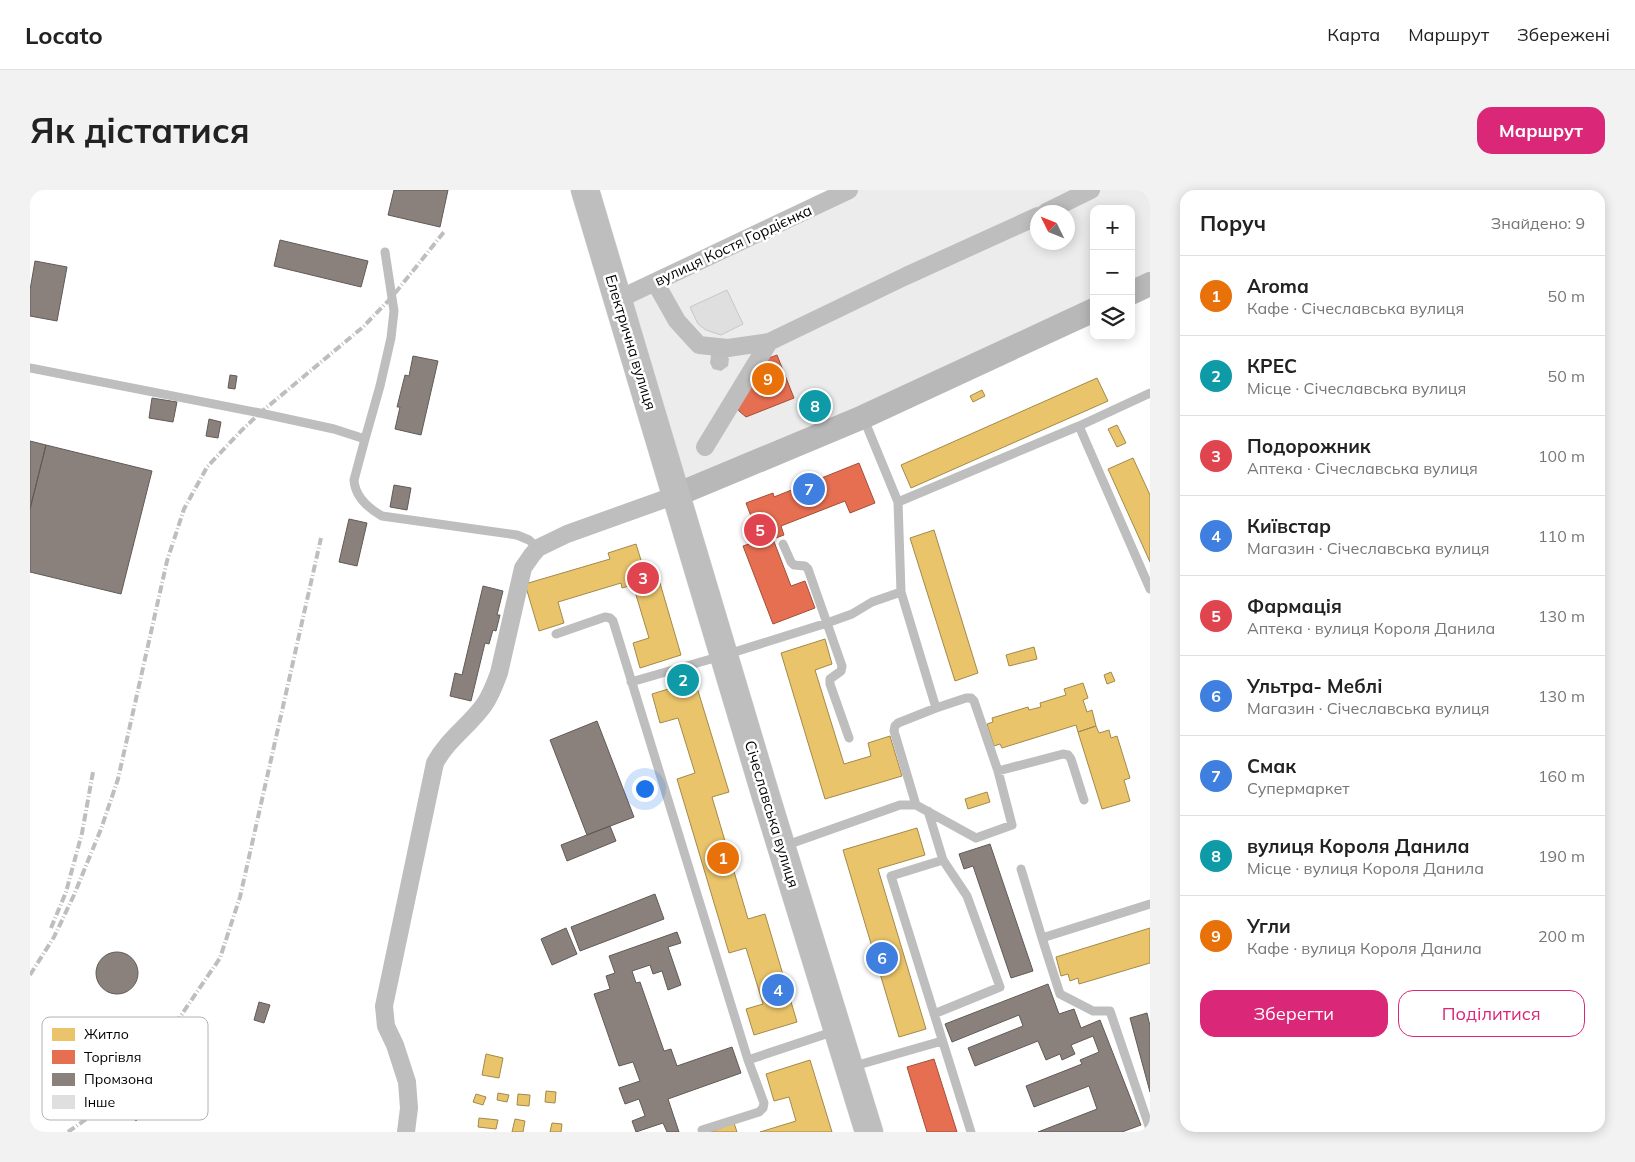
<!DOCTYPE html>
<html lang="uk">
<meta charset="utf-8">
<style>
body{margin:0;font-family:Mulish,sans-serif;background:#f2f2f2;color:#222}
.controls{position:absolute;right:15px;top:15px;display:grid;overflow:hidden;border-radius:10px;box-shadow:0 2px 12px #0003}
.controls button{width:45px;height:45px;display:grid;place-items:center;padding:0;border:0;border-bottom:1px solid #e0e0e0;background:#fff;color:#222;font:25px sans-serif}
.compass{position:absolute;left:1000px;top:15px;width:45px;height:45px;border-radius:50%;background:#fff;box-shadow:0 2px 12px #0003;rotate:313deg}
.you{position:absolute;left:614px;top:598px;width:18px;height:18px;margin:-12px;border:4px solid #fff;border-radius:50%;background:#1a73e8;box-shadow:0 0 0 8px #1a73e833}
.badge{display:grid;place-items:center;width:32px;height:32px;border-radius:50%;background:#db2777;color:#fff;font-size:16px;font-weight:700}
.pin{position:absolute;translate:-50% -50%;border:2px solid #fff;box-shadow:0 1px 5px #0006}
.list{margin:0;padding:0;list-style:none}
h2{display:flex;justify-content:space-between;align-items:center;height:65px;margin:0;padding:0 20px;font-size:21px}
h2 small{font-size:16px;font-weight:400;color:#767676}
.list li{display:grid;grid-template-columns:32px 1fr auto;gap:15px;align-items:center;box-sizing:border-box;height:80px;padding:0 20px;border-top:1px solid #e0e0e0}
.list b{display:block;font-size:19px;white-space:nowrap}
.list p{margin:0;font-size:16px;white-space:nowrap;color:#767676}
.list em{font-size:16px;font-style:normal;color:#767676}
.actions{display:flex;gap:10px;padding:15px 20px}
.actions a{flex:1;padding:11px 0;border:1px solid #db2777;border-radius:15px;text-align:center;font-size:18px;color:#db2777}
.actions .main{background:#db2777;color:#fff}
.icon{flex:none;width:28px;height:28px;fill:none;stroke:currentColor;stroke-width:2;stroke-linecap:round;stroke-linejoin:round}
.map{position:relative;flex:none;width:1120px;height:942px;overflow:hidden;border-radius:15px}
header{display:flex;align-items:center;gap:30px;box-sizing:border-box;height:70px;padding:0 25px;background:#fff;border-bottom:1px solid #e0e0e0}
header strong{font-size:24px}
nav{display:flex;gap:28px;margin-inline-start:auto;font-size:18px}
.intro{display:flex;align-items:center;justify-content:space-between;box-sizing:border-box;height:120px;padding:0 30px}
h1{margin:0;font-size:35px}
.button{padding:12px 22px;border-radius:15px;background:#db2777;color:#fff;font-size:18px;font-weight:700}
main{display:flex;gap:30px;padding:0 30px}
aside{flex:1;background:#fff;border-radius:15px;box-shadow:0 2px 12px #0003}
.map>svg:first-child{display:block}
.green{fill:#ececec;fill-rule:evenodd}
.water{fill:#bfbfbf}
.homes{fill:#e9c46a;stroke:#a3894a}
.shops{fill:#e76f51;stroke:#a24e39}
.industry{fill:#8a817c;stroke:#615a57}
.building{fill:#dfdfdf;stroke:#c7c7c7}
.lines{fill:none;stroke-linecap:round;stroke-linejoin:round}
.primary-casing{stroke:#dbdbdb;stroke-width:29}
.lane{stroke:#bebebe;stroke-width:9}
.street{stroke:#bebebe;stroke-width:18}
.secondary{stroke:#b8b8b8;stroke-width:24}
.primary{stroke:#bebebe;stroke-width:28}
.rail{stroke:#bebebe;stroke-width:4;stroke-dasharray:8 2.5 1 2.5;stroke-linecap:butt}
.labels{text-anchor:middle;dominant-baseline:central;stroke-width:5;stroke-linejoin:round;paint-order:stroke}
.street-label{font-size:15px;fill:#000;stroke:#fff}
.key{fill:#fff;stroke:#b2b2b2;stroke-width:1}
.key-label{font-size:14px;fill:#000}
</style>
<header>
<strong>Locato</strong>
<nav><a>Карта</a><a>Маршрут</a><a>Збережені</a></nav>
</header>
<div class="intro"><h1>Як дістатися</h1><a class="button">Маршрут</a></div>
<main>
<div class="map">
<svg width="1120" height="942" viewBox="0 0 1120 942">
<rect width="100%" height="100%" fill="#fff"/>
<path class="green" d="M819 0H1120V94L1101 103V19H1064V120L646 305 588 110ZM1008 22H1038V52H1008Z"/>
<path class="water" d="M681 165H697L699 169 698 176 691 181 683 179 680 173Z"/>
<path class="homes" d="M1067 188 1078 211 881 298 871 275Z
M952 200 955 206 943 212 940 206Z
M1087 235 1096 253 1087 257 1078 239Z
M1103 268 1120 305V372L1078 279Z
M904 340 948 483 925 491 880 348Z
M606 354 619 396 630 393 651 465 610 478 603 453 619 448 603 395 592 398 591 393 528 412 534 433 509 441 495 394 580 369 578 363Z
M795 449 802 474 785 480 814 574 841 566 838 553 860 546 872 586 795 609 751 463Z
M1004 457 1007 469 979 476 976 465Z
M1081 482 1085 491 1077 494 1074 485Z
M656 484 658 493 650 496 648 486Z
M665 491 699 602 682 607 718 729 735 724 767 832 724 845 716 819 733 814 716 758 699 763 647 589 665 583 648 528 630 533 622 504Z
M1053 493 1058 508 1053 510 1057 522 1062 520 1066 536 1048 542 1046 535 972 558 970 554 964 556 957 534 963 532 962 528 998 517 999 520 1011 517 1010 513 1036 505 1034 499Z
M1066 536 1069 543 1079 540 1081 548 1087 546 1100 588 1094 590 1100 611 1072 619 1048 542Z
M957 602 960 612 938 619 935 609Z
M887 638 895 665 848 679 896 839 869 847 813 660Z
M1120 738V773L1049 794 1048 788 1040 791 1038 784 1031 786 1026 767Z
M456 864 473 868 469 888 452 885Z
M780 870 802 942H730L766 931 759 907 744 911 736 884Z
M516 901 526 902 525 913 515 912Z
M468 903 479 905 477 912 467 910Z
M446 904 456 907 453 915 443 912Z
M488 904 500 905 499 916 487 915Z
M449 928 468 930 466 939 448 937Z
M485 929 495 931 493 942H482Z
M522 933 532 934 531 942H520Z
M704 933 707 942H680Z"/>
<path class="shops" d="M747 165 764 208 716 227 709 221 705 213 731 171Z
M829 273 845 313 820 323 815 311 751 336 754 345 743 349 761 396 775 391 785 418 743 434 713 356 730 350 716 313 743 303 744 307Z
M904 869 927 942H897L877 877Z"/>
<path class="industry" d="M364 0H418L410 37 358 25Z
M250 50 338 71 331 97 244 76Z
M5 71 37 77 27 131 0 126V100Z
M383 166 408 171 391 245 365 239 370 217H367L375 185 379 186Z
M200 185 207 186 205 199 198 198Z
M122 208 147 212 143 232 119 228Z
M179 229 191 232 188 248 176 246Z
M0 251 16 255 0 319Z
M16 255 122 281 91 404 0 382V319Z
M364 295 381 298 377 320 360 317Z
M319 329 337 333 327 376 309 372Z
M453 396 473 401 467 425H470L466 441 463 440 459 454 455 453 441 511 420 506 425 483 432 485Z
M567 531 604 627 557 645 520 550Z
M580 636 586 651 537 671 531 655Z
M960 654 1003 781 981 788 943 676 934 679 929 664Z
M625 704 634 729 550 761 541 737Z
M536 738 547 764 522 775 511 749Z
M647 742 651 753 638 757 651 795 638 800 632 781 623 784 620 775 602 781 606 793 610 792 634 861 641 859 647 876 702 857 711 883 638 909 649 942H637L633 933 606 942 602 931 615 926 609 909 595 914 589 898 610 891 603 872 589 876 564 804 580 799 576 786 585 783 579 766Z
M66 783a21 21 0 1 1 42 0a21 21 0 1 1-42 0Z
M1018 794 1029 824 1044 819 1051 838 1070 830 1111 935 1092 942H1008L1067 919 1059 896 1004 917 996 896 1052 874 1050 870 1069 862 1063 846 1041 855 1045 864 1032 870 1030 864 1016 870 1008 851 945 876 938 858 993 836 989 825 922 852 915 834Z
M229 812 240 815 234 833 224 830Z
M1117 823 1120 836V902L1100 828Z
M122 889 135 900 106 931 94 920Z"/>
<path class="building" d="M697 100 713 134 691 145 676 140 668 134 660 117Z
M790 211 792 215 779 221 777 217Z"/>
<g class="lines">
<g class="primary-casing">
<path id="primary" d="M555 0 737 610 839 942"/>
</g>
<path class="lane" d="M0 178 230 223 304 239 335 249 324 290C325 307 338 318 352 326L487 345 499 350 508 358
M833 227 868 312 1049 236 1120 399
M1049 236 1120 203
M335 249 350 196 361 148 364 121 355 62
M868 312 871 402
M753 354 761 372 764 375 775 376 778 379 812 476 811 481 800 489V494L819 548
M526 444 575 427 580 428 583 431 718 870
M601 492 695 465 797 433 822 424 842 412 871 402 906 518 936 508H941L944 511 968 581 982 635 946 648 886 615H870L754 656
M968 581 1033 564 1038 565 1041 569 1054 610
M886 615 864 541 865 536 868 533 906 518
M898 621 913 670 861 686 941 942
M991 679 1012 748 1120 714
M1012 748 1030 804 1063 821H1080L1120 939
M904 824 970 797 937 706 913 670
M821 877 912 851
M672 940 729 922 733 918 734 913 718 870 805 841"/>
<path class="street" d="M1016 22 1061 0
M625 92 647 131 669 155 698 158 739 152
M587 110 819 0
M675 257 739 152 876 86 1008 26
M376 942 379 918 377 892 365 855 356 836 354 816 405 573C417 550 439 536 454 515 461 505 465 494 469 483L493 378 502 365 508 358 537 344 646 305"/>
<path class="secondary" d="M1101 103 1120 94
M646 305 833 227 1064 120"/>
<use href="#primary" class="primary"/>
<path class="rail" d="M21 738 36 702 52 643 63 582
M0 785 24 747 44 705 71 639 88 589 137 371 154 319 177 277 211 241 230 223 333 137 362 107 414 42
M38 942 76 915 133 852 190 768 210 707 291 348"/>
</g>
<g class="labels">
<g class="street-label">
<text transform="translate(703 55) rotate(-25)">вулиця Костя Гордієнка</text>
<text transform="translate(601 152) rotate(73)">Електрична вулиця</text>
<text transform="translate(742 624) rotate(73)">Січеславська вулиця</text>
</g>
</g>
<rect x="12" y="827" width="166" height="103" rx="8" class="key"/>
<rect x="22" y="838" width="23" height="13" fill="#e9c46a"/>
<rect x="22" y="860" width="23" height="14" fill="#e76f51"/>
<rect x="22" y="883" width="23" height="13" fill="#8a817c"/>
<rect x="22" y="905" width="23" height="14" fill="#dfdfdf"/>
<g class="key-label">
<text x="54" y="849">Житло</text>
<text x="54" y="872">Торгівля</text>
<text x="54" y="894">Промзона</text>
<text x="54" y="917">Інше</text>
</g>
</svg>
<div class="controls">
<button>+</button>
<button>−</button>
<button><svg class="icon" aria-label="layers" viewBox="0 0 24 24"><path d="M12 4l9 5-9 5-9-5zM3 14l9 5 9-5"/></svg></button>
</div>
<svg class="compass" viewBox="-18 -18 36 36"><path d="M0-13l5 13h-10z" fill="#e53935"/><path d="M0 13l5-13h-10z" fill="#767676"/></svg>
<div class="you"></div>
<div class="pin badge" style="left:693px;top:668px;background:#e8710a">1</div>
<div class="pin badge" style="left:653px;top:490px;background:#0f9aa8">2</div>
<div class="pin badge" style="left:613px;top:388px;background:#e0444e">3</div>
<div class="pin badge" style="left:748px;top:800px;background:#3f7fe0">4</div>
<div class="pin badge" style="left:730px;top:340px;background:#e0444e">5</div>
<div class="pin badge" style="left:852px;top:768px;background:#3f7fe0">6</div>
<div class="pin badge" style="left:779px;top:299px;background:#3f7fe0">7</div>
<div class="pin badge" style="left:785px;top:216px;background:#0f9aa8">8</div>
<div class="pin badge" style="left:738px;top:189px;background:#e8710a">9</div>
</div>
<aside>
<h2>Поруч<small>Знайдено: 9</small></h2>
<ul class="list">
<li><span class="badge" style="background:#e8710a">1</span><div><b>Aroma</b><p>Кафе · Січеславська вулиця</p></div><em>50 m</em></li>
<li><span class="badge" style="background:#0f9aa8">2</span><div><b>КРЕС</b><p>Місце · Січеславська вулиця</p></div><em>50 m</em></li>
<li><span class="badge" style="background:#e0444e">3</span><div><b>Подорожник</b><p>Аптека · Січеславська вулиця</p></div><em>100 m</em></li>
<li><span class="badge" style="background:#3f7fe0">4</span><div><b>Київстар</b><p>Магазин · Січеславська вулиця</p></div><em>110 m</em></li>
<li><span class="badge" style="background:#e0444e">5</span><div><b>Фармація</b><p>Аптека · вулиця Короля Данила</p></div><em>130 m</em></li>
<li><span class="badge" style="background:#3f7fe0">6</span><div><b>Ультра- Меблі</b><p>Магазин · Січеславська вулиця</p></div><em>130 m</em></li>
<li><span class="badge" style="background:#3f7fe0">7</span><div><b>Смак</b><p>Супермаркет</p></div><em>160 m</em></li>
<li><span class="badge" style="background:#0f9aa8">8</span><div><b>вулиця Короля Данила</b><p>Місце · вулиця Короля Данила</p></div><em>190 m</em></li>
<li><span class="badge" style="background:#e8710a">9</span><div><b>Угли</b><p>Кафе · вулиця Короля Данила</p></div><em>200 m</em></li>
</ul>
<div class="actions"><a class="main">Зберегти</a><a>Поділитися</a></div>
</aside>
</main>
